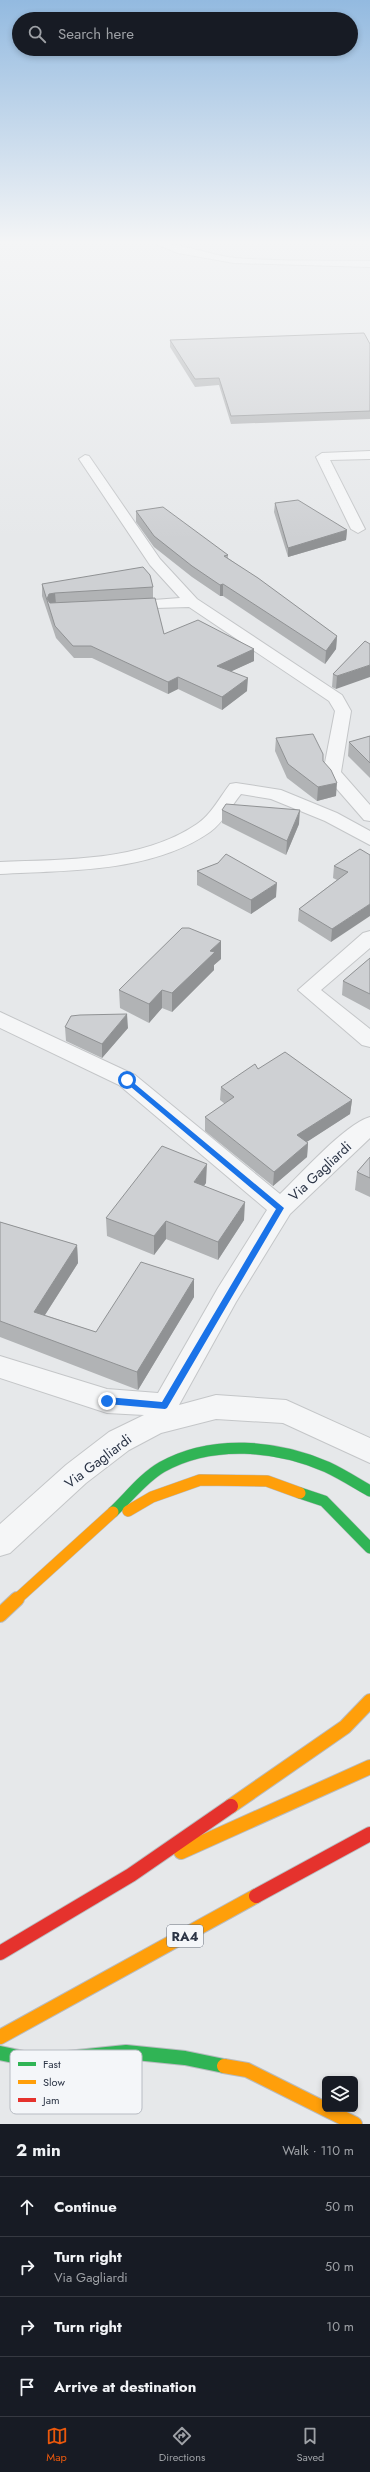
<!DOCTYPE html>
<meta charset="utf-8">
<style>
body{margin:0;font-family:Jost,sans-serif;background:#242831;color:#f1f3f6}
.controls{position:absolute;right:12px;bottom:12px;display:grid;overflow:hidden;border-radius:6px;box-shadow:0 2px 6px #0003}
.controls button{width:36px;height:36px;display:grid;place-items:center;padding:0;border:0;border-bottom:1px solid #363941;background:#171b24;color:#f1f3f6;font:20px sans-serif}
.stop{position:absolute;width:12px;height:12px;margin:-9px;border:3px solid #1a73e8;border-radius:50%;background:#fff}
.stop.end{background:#1a73e8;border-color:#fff;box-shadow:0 1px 4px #0008}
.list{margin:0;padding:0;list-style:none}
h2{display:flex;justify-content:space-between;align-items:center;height:52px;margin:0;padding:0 16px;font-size:17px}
h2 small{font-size:13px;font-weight:400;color:#9ea1a6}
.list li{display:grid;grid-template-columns:26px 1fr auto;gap:12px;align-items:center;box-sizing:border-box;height:60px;padding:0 16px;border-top:1px solid #363941}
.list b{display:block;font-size:15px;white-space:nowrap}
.list p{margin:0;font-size:13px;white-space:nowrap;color:#9ea1a6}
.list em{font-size:13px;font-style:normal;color:#9ea1a6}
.icon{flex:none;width:22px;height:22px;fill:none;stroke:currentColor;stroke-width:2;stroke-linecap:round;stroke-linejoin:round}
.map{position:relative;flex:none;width:370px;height:2124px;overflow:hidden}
.search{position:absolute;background:#171b24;box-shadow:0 2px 6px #0003;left:12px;right:12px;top:12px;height:44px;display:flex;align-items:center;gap:10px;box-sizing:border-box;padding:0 14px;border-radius:22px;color:#9ea1a6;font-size:15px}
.sheet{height:292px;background:#171b24}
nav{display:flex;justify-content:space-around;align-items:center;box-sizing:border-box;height:56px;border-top:1px solid #363941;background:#171b24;font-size:11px;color:#9ea1a6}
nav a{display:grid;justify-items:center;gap:2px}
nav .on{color:#ea580c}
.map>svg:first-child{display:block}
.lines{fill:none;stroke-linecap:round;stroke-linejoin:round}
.street-casing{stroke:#c4c6c8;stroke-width:2}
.fast-far1-casing{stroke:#b8bbbf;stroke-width:12}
.fast-casing{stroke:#b8bbbf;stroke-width:16}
.slow-far1-casing{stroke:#b8bbbf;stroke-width:12}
.slow-casing{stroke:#b8bbbf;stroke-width:16}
.jam-casing{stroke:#b8bbbf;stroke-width:16}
.street{fill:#f5f6f7;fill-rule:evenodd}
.fast-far1{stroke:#30b455;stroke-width:11}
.fast{stroke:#30b455;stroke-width:14}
.slow-far1{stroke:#ff9f0a;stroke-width:11}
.slow{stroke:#ff9f0a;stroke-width:14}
.jam{stroke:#e5322d;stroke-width:14}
.wall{fill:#b1b3b5}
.shaded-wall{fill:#909294}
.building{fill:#ced0d3;stroke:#909294}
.route{fill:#1a73e8}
.labels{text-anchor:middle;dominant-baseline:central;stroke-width:4;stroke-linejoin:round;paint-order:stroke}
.shield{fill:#f4f6f9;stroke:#676e7b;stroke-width:1}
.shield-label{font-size:13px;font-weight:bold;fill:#2b3445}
.street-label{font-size:14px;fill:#2b3445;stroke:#f4f6f9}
.key{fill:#f4f6f9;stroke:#b8bcc3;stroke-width:1}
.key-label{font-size:11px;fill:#2b3445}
</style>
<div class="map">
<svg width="370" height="2124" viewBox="0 0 370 2124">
<rect width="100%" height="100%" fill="#e6e8ea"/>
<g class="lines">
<g class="street-casing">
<path id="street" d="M151 242C179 242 207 255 235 258 280 262 325 260 370 261V267L234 263 178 253Z
M370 451V459L330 460 365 529 358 533 351 529 316 457 322 453Z
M85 455 89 456 160 559 197 599 342 695 351 711 341 772 370 805V821L364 820 323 773 335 711 329 701 189 607 122 609 120 606 127 602 180 598 150 565 79 459Z
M236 783 281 790 337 813 370 831V845L325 821 271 799 241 794C231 806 223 823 210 832 151 873 69 870 0 874V862C65 859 141 862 197 824 211 815 220 797 230 784Z
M370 931V948L321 990 370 1029V1047L362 1045 298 990 363 933Z
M0 1012 135 1075 280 1194C301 1174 345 1124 370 1117V1138L290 1214 236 1302 179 1405 216 1395 286 1400 370 1438V1463L283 1423 216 1419 161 1433 129 1450 86 1483 10 1553 0 1556V1524L66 1465 109 1432 144 1415 107 1413 0 1378V1356L107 1389 158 1393 218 1288 267 1210 119 1085 0 1028Z"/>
</g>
<g class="fast-far1-casing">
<path id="fast-far1" d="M300 1493 324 1501 370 1548
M113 1512C129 1497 143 1478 162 1467 212 1439 277 1445 327 1467 342 1474 356 1483 370 1491"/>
</g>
<g class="fast-casing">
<path id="fast" d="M0 2053 38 2061 126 2052 185 2058 224 2066"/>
</g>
<g class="slow-far1-casing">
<path id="slow-far1" d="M128 1511 152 1497 200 1480 267 1481 300 1493
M16 1600 113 1512"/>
</g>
<g class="slow-casing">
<path id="slow" d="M0 1615 17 1599
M231 1806 345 1727 370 1701
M181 1852 370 1767
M0 2037 256 1896
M224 2066 247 2070 355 2124"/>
</g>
<g class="jam-casing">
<path id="jam" d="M256 1896 370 1834
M0 1953 131 1875 231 1806"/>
</g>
<use href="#street" class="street"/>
<use href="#fast-far1" class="fast-far1"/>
<use href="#fast" class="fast"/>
<use href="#slow-far1" class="slow-far1"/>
<use href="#slow" class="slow"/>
<use href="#jam" class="jam"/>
</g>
<path class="wall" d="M170 340 370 344V419L231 424 219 385 195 387 170 347Z
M275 503 347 530 346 540 288 557 274 512Z
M136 511 228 555V558L337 636 336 649 325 664 223 596H220L192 577 154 547 136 522Z
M42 584 153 587V598L164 634 254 649V661L231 671 247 691 222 710 178 689 168 694 92 658H74L56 638 42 596Z
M365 641 336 689 332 687 333 674Z
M370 736V778L348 756 349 742Z
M276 738 323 761 336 796 317 801 287 778 275 751Z
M222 810 299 824 286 855 222 823Z
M370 855 331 942 298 921 299 909 337 880 333 878 334 866Z
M218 863 276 897 251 914 197 885V871Z
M370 958V1010L342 995 343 981Z
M221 959 214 965V970L172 1012 162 1008 149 1023 120 1008 119 990Z
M65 1027 128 1028 102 1058 66 1041Z
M258 1069 352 1100 350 1114 306 1142 308 1143 307 1157 273 1186 205 1131V1117L225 1104 220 1100 221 1087Z
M370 1157V1197L355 1190 357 1172Z
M206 1183 204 1186 244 1220 218 1260 166 1239 154 1255 107 1236 106 1218Z
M0 1222 77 1245 78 1263 45 1315 96 1332 194 1279V1297L138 1390 0 1337Z"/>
<path class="shaded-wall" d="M347 530 346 540 288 557V548Z
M223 584V596H220V585Z
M55 593 56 604 50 606 47 599 49 594Z
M337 636 336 649 325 664 326 651Z
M254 649V661L217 678V666Z
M370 665V677L336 689 337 676Z
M178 677V689L168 694V682Z
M248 678 247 691 222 710V697Z
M337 783 336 796 317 801 318 787Z
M300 810 299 824 286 855 287 841Z
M277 883 276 897 251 914V900Z
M370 904V916L331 942 332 929Z
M221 941V959L214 965V970L172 1012V993L210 951Z
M162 990V1008L149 1023V1004Z
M127 1014 128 1028 102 1058V1044Z
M352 1100 350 1114 296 1149 297 1135Z
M308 1143 307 1157 273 1186 274 1172Z
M207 1164 206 1183 193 1200 194 1182Z
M245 1202 244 1220 218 1260V1242Z
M166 1221V1239L154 1255V1236Z
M77 1245 78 1263 36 1329 34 1312Z
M194 1279V1297L138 1390 137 1372Z"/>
<path class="building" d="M364 333 370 344V411L231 416 219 378 195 379 170 340Z
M298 500 347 530 288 548 275 503Z
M163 507 228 555 224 556 258 578 337 636 326 651 223 584 220 585 192 566 154 536 136 511Z
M143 567 150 575 153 587 55 593 49 594 47 599 50 603 155 598 164 634 198 620 254 649 217 666 248 678 222 697 178 677 168 682 91 646H73L55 626 42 584Z
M365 641 370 644V665L337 676 333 674Z
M313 734 323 754V761L331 770 337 783 318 787 288 764 276 738Z
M370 736V763L349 742Z
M226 804 300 810 287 841 222 810Z
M360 849 370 855V904L332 929 299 909 348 872 334 866Z
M226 854 277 883 251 900 197 871 218 863Z
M182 928H189L221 941 210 951 215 952 172 993 162 990 149 1004 119 990Z
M370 958V994L343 981Z
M127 1014 102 1044 65 1027 71 1016 80 1015Z
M285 1052 352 1100 297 1135 308 1143 274 1172 205 1117 234 1097 221 1087 255 1064 258 1069Z
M162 1146 207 1164 194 1182 245 1202 218 1242 166 1221 154 1236 106 1218Z
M370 1157V1178L357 1172Z
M0 1222 77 1245 34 1312 96 1332 141 1262 194 1279 137 1372 0 1321Z"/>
<linearGradient id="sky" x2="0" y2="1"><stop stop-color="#93bae0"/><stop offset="0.45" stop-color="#f4f5f6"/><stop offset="1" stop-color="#f4f5f6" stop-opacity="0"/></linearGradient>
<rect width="370" height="539" fill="url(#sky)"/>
<path class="route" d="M125 1079H129L284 1208 167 1408 165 1409 107 1404 103 1401 107 1397 162 1402 276 1209 125 1082Z"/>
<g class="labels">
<rect class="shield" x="167" y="1925" width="36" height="22" rx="3"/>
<g class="shield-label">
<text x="185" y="1936">RA4</text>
</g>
<g class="street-label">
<text transform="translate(320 1171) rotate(-43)">Via Gagliardi</text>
<text transform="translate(98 1461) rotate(-37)">Via Gagliardi</text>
</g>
</g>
<rect x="10" y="2050" width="132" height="64" rx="6" class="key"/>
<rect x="18" y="2062" width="18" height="4" fill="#30b455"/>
<rect x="18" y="2080" width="18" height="4" fill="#ff9f0a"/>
<rect x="18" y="2098" width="18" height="4" fill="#e5322d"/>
<g class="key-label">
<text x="43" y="2068">Fast</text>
<text x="43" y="2086">Slow</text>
<text x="43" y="2104">Jam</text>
</g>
</svg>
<div class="controls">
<button><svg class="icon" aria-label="layers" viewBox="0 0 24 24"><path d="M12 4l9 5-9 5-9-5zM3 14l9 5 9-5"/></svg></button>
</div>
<div class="stop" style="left:127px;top:1080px"></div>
<div class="stop end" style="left:107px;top:1401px"></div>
<div class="search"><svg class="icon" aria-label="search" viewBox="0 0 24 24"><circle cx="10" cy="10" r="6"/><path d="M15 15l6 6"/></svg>Search here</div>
</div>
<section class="sheet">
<h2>2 min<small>Walk · 110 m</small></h2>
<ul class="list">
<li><svg class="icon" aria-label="ahead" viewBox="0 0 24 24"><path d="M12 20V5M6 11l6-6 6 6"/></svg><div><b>Continue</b></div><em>50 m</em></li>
<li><svg class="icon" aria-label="right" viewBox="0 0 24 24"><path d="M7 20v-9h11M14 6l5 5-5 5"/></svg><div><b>Turn right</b><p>Via Gagliardi</p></div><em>50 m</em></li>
<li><svg class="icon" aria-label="right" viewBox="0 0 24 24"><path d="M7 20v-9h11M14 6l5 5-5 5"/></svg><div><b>Turn right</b></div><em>10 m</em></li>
<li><svg class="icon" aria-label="arrive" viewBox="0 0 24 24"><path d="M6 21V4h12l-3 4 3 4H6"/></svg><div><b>Arrive at destination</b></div></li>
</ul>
</section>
<nav>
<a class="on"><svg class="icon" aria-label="map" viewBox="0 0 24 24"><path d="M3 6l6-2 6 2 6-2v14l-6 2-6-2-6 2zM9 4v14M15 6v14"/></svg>Map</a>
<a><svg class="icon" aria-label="directions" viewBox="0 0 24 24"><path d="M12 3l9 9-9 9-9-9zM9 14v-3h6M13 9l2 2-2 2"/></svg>Directions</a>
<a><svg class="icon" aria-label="saved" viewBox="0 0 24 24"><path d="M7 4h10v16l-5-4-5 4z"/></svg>Saved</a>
</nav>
